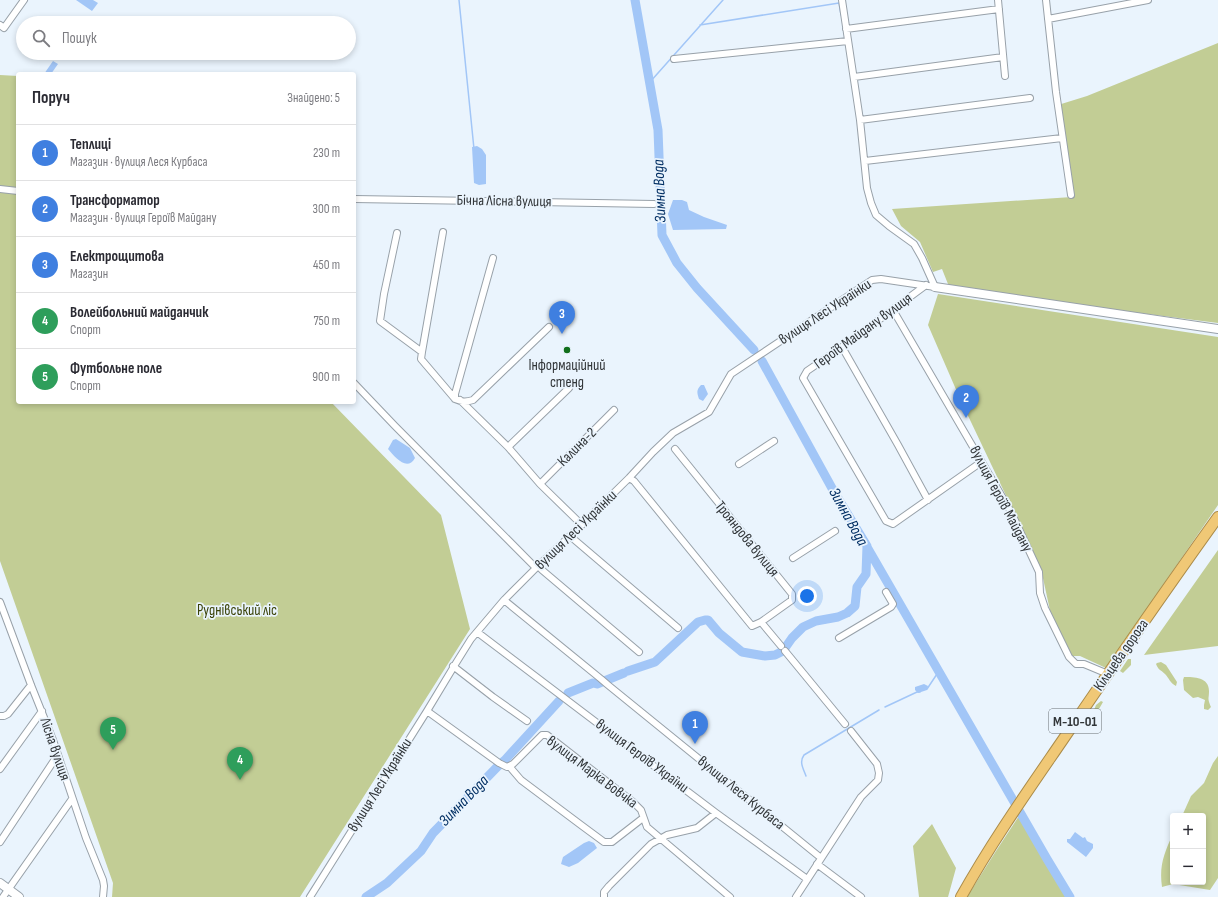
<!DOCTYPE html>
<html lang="uk">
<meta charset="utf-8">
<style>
body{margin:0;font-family:"Sofia Sans Condensed",sans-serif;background:#f7f7f7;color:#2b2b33}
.controls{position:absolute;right:12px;bottom:12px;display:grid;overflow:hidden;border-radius:4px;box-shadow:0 2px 6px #0003}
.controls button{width:36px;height:36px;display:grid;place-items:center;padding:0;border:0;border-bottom:1px solid #e1e1e2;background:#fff;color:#2b2b33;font:20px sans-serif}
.you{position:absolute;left:807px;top:596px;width:14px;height:14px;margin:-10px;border:3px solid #fff;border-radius:50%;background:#1a73e8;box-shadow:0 0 0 6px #1a73e833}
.badge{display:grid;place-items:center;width:26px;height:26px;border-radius:50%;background:#0b8043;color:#fff;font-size:13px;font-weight:700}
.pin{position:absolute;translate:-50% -33px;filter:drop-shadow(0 1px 2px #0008)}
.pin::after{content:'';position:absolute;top:21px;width:14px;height:12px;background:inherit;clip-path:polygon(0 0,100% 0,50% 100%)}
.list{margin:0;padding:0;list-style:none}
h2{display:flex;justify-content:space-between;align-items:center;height:52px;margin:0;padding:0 16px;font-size:17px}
h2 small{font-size:13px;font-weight:400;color:#7c7c81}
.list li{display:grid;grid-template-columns:26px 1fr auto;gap:12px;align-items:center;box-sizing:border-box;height:56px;padding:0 16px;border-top:1px solid #e1e1e2}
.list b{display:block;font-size:15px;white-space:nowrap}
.list p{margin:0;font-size:13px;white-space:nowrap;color:#7c7c81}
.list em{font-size:13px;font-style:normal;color:#7c7c81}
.icon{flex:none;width:22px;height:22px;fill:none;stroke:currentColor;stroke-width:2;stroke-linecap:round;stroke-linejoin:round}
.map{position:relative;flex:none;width:1218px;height:897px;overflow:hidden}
.search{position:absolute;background:#fff;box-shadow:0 2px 6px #0003;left:16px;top:16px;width:340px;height:44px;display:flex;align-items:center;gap:10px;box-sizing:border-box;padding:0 14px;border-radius:22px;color:#7c7c81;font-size:15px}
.panel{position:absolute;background:#fff;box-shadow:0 2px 6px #0003;left:16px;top:72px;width:340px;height:332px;border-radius:4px}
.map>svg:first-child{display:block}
.green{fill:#c2cd95}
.water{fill:#a2c6f7}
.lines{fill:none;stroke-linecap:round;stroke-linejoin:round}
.stream{stroke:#a2c6f7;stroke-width:1.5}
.river{stroke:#a2c6f7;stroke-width:9}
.minor-casing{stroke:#98a1a9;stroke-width:8}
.tertiary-casing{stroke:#98a1a9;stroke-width:10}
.trunk-casing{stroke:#ab8c4a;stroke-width:12}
.minor{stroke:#fff;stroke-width:6}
.tertiary{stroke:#fff;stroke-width:8}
.trunk{stroke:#f0c876;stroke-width:10}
.poi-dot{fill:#116f1c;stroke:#eaf4fd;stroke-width:1.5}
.labels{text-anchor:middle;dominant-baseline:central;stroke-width:3.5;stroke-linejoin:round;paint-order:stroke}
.shield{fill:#eaf4fd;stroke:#686e73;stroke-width:1}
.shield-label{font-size:14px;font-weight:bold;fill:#313538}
.street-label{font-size:15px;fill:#313538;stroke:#eaf4fd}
.poi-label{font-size:15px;fill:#313538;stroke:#eaf4fd}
.park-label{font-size:15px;fill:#3a4207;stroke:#eaf4fd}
.water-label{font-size:16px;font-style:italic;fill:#022f64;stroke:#eaf4fd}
</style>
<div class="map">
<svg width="1218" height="897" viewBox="0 0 1218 897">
<rect width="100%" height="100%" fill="#eaf4fd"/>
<path class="green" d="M1218 43V323L950 289 942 269 933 272 920 242 901 226 892 209 1072 197 1058 105 1087 96Z
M0 75 18 76V402H331L441 515 470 629 300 897H112L113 883 0 561Z
M938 294 1218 337V505L1106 668 1080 656H1073L1065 652 1051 615 1041 569 961 401 928 325Z
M1218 550V646L1144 655Z
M1128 659H1131V665L1123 673 1120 671Z
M1161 662 1166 665 1177 682 1176 686C1170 683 1169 678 1165 674 1160 669 1159 671 1156 664L1157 663Z
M1184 677C1194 677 1209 677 1209 691 1209 700 1207 697 1211 707L1208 710 1204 709V705L1205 700 1198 697 1193 698 1184 690 1183 680Z
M1101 701 1103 702 1099 709 1094 715H1092L1096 705Z
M1218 756V878L1210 890 1173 884 1162 887C1159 866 1164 853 1173 834V882H1203V816H1182L1191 796 1204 783 1213 763Z
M1019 816 1049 868 1068 897H967L996 851Z
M932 824 956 868 948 897H919L913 846Z"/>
<path class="water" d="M76 0H93L98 3 92 11Z
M53 61 58 64 51 74H44Z
M477 146 482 149 486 155V184L479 185 474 183 472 147Z
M673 200H682L687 202 689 210 704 217 727 225 726 229 673 230 668 214Z
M701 385H704L708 394 703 401 699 399C697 393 696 390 701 385Z
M396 439 410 448 415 458C407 472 395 457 388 449L393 440Z
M924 684 928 686 927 690 918 693 915 690V687Z
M1075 832 1083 838 1085 837 1087 841 1093 844V848L1086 857 1067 842V839H1070Z
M589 841 594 843 597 848 578 863 569 867 561 864 563 857 584 843Z"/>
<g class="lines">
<path class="stream" d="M459 0 474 149
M700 25 839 3 841 15
M650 82 723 0
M927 689 939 671
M885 707 917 692H920
M806 776C803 768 799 762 804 755L879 710"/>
<path class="river" d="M635 0 658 130 662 235 677 263 697 288 754 350
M867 547 1047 859 1070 897
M628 671 655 662 698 622 705 620H708L719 633 742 652 765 656 775 655 781 652 785 648 792 638 803 627 816 621 838 617 847 613 855 606 857 587 866 574 867 546 833 490 762 361
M568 693 593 683 597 684 624 673
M366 897 387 883 421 851 433 833 500 764 505 760 559 701"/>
<g class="minor-casing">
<path id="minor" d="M842 0 860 120 867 188 871 203 876 215 889 226 914 244 922 258 935 287
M998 0 1005 76
M1046 0 1056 92 1071 195
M1048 19 1148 0
M0 25 4 28 24 0
M846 29 999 9
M674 59 848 41
M854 77 1003 57
M860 120 1030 98
M865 161 1062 138
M0 189 18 191
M354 199 654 204
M397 233 384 294 380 321 422 352 421 359 455 399C462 402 466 402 473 400L549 327
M926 285 842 347 807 371 803 378 886 521 893 524 977 465 981 461
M893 310 1011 512 1039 572 1040 593 1045 608 1069 657 1076 664H1084L1108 674
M842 347 898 445 928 500
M422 352 443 232
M354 383 395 426 536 568
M455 399V394L493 258
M460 400 508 447 540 484 582 525
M508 447 569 388
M739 464 774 441
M629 478 634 481 752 626 761 622 792 600V594L675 449
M540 484 614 410
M570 536 678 628
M793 558 835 531
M538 566 542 570 639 652
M504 600 601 679 608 685 821 858
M0 602 31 685 53 740 86 838 103 880 104 886 103 897
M761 622 781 646
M477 632 716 813 807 879
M839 638 891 607 893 604 886 592
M785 651 845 724
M453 666 493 697 527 721
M427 711 499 763
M0 716H4L8 714 31 685
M501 764 507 767 513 764 542 735H547L633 802 641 810 647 827 730 897
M509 766 521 780 581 825 604 842H612L643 818
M0 769 42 711
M0 842 57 756
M817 864 861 897
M3 897 72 799
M310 897 427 711 456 663 471 639 504 600 538 566 570 536 629 478 653 452 673 433 709 412 731 374 872 280 881 279 935 287
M604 897V892L609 886 651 844 667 835 697 828 716 813
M796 897 861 797 878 780 879 773 877 764 851 731"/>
</g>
<g class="tertiary-casing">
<path id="tertiary" d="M935 287 1218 329
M0 883 19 897"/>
</g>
<g class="trunk-casing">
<path id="trunk" d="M961 897C991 843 1027 792 1062 741 1113 666 1165 591 1218 517"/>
</g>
<use href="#minor" class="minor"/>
<use href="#tertiary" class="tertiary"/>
<use href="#trunk" class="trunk"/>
</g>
<circle class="poi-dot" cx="567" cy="350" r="4"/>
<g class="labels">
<rect class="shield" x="1049" y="709" width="52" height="24" rx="3"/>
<g class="shield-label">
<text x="1075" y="721">М-10-01</text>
</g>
<g class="street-label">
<text transform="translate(504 201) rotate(1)">Бічна Лісна вулиця</text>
<text transform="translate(825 312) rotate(-33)">вулиця Лесі Українки</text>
<text transform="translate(863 331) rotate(-36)">Героїв Майдану вулиця</text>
<text transform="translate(577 447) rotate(-45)">Калина-2</text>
<text transform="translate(1001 499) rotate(62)">вулиця Героїв Майдану</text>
<text transform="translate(576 530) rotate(-44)">вулиця Лесі Українки</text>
<text transform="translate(747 539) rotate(51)">Трояндова вулиця</text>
<text transform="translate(1121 655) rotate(-55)">Кільцева дорога</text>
<text transform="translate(55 749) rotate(71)">Лісна вулиця</text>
<text transform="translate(642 756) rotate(37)">вулиця Героїв України</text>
<text transform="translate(592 772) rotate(37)">вулиця Марка Вовчка</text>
<text transform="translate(380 785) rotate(-58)">вулиця Лесі Українки</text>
<text transform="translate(741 793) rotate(39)">вулиця Леся Курбаса</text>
</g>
<g class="poi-label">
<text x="567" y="365">Інформаційний<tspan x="567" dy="17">стенд</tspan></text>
</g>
<g class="park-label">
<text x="237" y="610">Руднівський ліс</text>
</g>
<g class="water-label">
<text transform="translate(660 191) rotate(-92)">Зимна Вода</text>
<text transform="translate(848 517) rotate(61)">Зимна Вода</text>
<text transform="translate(464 801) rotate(-46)">Зимна Вода</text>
</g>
</g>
</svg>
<div class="controls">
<button>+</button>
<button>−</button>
</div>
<div class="you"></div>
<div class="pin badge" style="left:695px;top:744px;background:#3f7fe0">1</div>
<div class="pin badge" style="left:966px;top:418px;background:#3f7fe0">2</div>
<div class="pin badge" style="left:562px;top:334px;background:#3f7fe0">3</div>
<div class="pin badge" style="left:240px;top:780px;background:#2e9e5b">4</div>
<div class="pin badge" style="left:113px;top:750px;background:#2e9e5b">5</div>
<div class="search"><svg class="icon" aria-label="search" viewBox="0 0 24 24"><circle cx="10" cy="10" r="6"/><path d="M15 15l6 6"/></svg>Пошук</div>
<section class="panel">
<h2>Поруч<small>Знайдено: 5</small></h2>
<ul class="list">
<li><span class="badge" style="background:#3f7fe0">1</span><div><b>Теплиці</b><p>Магазин · вулиця Леся Курбаса</p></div><em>230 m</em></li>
<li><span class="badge" style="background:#3f7fe0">2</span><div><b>Трансформатор</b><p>Магазин · вулиця Героїв Майдану</p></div><em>300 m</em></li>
<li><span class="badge" style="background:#3f7fe0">3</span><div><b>Електрощитова</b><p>Магазин</p></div><em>450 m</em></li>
<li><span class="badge" style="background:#2e9e5b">4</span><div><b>Волейбольний майданчик</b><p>Спорт</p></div><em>750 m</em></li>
<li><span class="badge" style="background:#2e9e5b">5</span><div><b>Футбольне поле</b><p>Спорт</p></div><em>900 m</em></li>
</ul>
</section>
</div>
